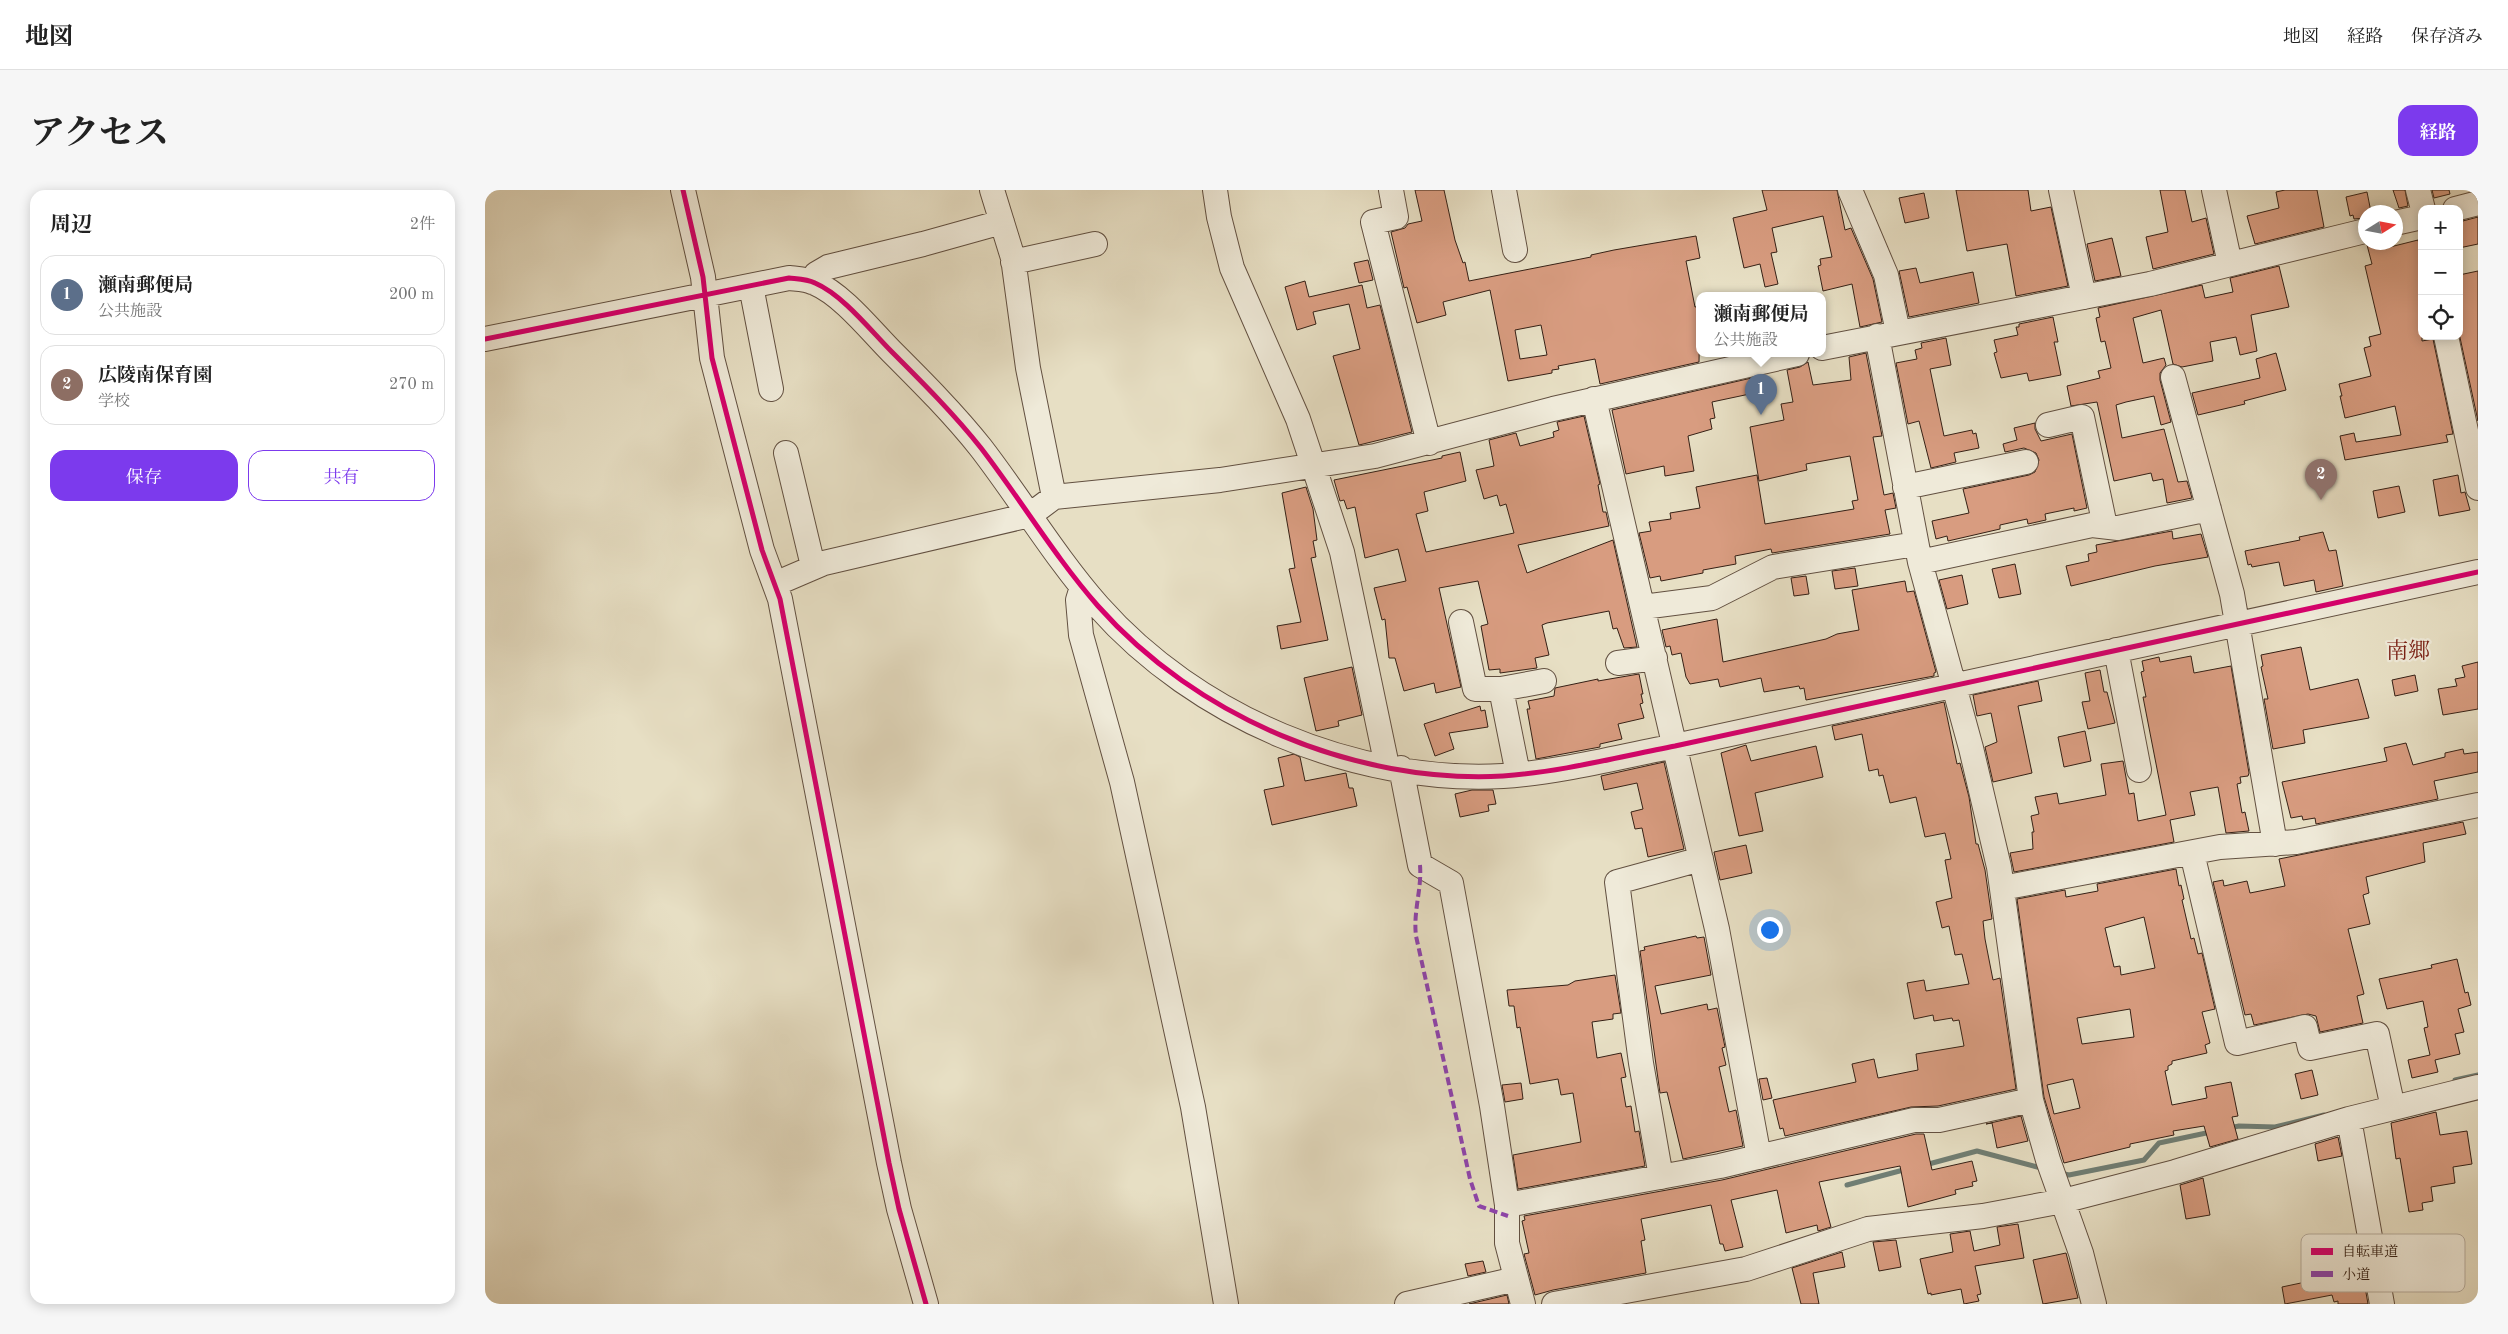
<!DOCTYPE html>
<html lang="ja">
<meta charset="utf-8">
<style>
body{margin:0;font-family:"Old Standard TT","Noto Serif JP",serif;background:#f6f6f6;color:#222}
.controls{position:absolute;right:15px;top:15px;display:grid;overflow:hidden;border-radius:10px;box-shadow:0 2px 12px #0003}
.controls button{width:45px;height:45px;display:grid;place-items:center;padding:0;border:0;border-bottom:1px solid #e0e0e0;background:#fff;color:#222;font:25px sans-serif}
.compass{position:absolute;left:1873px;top:15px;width:45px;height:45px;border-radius:50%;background:#fff;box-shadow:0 2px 12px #0003;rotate:79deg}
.you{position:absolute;left:1284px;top:739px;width:18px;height:18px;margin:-12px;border:4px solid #fff;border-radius:50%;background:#1a73e8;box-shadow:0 0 0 8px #1a73e833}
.badge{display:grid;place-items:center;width:32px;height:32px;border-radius:50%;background:#7c3aed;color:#fff;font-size:16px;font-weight:700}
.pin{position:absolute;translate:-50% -41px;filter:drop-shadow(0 1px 2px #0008)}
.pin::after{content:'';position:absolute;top:26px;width:18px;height:15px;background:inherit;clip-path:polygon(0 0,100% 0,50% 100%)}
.popup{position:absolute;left:1211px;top:102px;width:130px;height:65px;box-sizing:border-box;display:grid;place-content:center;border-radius:10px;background:#fff;filter:drop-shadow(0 1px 4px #0005);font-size:16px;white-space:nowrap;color:#767676}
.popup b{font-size:19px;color:#222}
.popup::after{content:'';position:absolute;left:50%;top:100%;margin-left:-10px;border:10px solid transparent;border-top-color:#fff}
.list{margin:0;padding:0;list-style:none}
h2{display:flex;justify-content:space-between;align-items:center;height:65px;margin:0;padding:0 20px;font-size:21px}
h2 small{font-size:16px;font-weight:400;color:#767676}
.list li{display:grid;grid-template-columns:32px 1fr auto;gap:15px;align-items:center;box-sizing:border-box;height:80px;margin:0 10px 10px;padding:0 10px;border:1px solid #e0e0e0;border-radius:15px}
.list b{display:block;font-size:19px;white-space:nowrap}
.list p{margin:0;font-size:16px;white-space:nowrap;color:#767676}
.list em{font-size:16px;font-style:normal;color:#767676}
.actions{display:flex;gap:10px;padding:15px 20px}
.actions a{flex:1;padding:11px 0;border:1px solid #7c3aed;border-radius:15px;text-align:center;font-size:18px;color:#7c3aed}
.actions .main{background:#7c3aed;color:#fff}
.icon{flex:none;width:28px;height:28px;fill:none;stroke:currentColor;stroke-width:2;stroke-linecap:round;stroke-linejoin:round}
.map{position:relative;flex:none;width:1993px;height:1114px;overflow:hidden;border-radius:15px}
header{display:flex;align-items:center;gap:30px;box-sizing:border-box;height:70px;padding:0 25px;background:#fff;border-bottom:1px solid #e0e0e0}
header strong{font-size:24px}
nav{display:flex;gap:28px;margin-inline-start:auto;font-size:18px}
.intro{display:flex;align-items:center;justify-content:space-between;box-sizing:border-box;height:120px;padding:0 30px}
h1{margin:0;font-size:35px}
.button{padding:12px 22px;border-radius:15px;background:#7c3aed;color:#fff;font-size:18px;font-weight:700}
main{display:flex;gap:30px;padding:0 30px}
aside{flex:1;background:#fff;border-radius:15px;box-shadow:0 2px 12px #0003}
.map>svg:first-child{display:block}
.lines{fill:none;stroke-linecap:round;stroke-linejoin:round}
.stream{stroke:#707e74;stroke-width:5}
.building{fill:#d89c80;stroke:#352015;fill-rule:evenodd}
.minor-casing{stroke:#625041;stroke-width:26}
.minor{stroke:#efead9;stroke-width:24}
.quiet{stroke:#8e44ad;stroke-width:4;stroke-dasharray:8 4;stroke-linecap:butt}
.cycleway-casing{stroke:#efead9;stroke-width:8}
.cycleway{stroke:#d6006c;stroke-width:5}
.labels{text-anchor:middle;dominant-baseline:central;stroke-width:4.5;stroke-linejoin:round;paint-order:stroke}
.quarter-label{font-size:22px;fill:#7a1f14;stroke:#efead9}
.key{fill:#efead9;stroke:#b7ad9e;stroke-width:1}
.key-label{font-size:14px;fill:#352015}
</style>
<header>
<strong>地図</strong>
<nav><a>地図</a><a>経路</a><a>保存済み</a></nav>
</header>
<div class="intro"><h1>アクセス</h1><a class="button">経路</a></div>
<main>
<aside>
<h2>周辺<small>2件</small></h2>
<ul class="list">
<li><span class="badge" style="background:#5c6f8a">1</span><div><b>瀬南郵便局</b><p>公共施設</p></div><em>200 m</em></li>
<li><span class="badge" style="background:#8d6e63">2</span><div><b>広陵南保育園</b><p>学校</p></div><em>270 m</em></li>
</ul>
<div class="actions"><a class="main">保存</a><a>共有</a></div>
</aside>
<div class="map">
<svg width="1993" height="1114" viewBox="0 0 1993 1114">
<rect width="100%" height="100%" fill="#e7dfc4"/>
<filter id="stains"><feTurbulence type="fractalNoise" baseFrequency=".004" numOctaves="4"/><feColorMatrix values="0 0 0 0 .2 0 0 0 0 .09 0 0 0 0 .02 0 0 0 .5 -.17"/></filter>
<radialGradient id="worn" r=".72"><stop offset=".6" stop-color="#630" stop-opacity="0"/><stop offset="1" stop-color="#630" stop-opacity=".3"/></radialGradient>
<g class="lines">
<path class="stream" d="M1970 890 1993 885
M1744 938 1754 936 1790 937 1839 925
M1440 975 1492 961 1560 979
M1575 983 1584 985 1659 970 1674 953 1726 942
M1362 995 1422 979"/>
</g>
<path class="building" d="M930 0H959L970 50 978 73 980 72 984 91 1106 67V65L1129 60 1211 46 1215 68 1201 71 1210 117 1215 116 1214 172 1115 194 1110 169 1073 176 1074 179 1067 180V183L1023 191 1005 100 958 112 961 125 932 133 922 97 919 98 906 42 920 38 923 34 937 31ZM1056 135 1062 165 1035 169 1030 140Z
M1277 0H1352L1360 40 1366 38 1388 89 1397 132 1375 137 1367 94 1338 101 1333 76 1336 75 1335 69 1347 67 1338 26 1287 38 1292 62 1286 63 1293 94 1280 97 1275 74 1259 78 1248 28 1282 20Z
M1471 0H1543L1546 21 1566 17 1583 96 1531 106 1522 54 1482 61Z
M1675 0H1700L1707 32 1721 28 1729 64 1668 79 1661 47 1683 42Z
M1800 0H1832L1839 37 1770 54 1762 26 1794 18 1791 2Z
M1908 0H1920L1923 16 1914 18Z
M1947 0H1964L1965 4 1949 8Z
M1882 2 1886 22H1880V28L1869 29 1868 25 1865 26 1861 7Z
M1439 3 1444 28 1420 33 1414 8Z
M1993 27V54L1974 58V32Z
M1627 48 1636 86 1610 91 1602 54Z
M1933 50 1937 66V151L1948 149 1968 244 1961 245 1963 252 1860 270 1855 246 1869 243 1871 252 1916 245 1910 216 1860 228 1855 206H1857L1854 194 1886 186 1879 158 1886 156 1884 147 1896 144 1880 76 1887 74 1882 55 1899 52 1901 58Z
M883 70 888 90 874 93 869 73Z
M1794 76 1804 117 1766 125 1772 161 1755 165 1751 147 1725 152 1728 171 1697 177 1688 174 1676 120 1648 128 1658 173 1679 168 1681 175 1675 183V190L1686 232 1676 235 1669 206 1641 212 1631 215 1637 248 1679 239 1693 292 1702 291 1707 308 1682 313 1678 289 1668 291 1666 283 1629 291 1612 212 1586 216 1582 196 1615 188 1613 181 1626 178 1620 151 1616 152 1611 128 1615 127 1613 118 1717 95 1720 108 1748 102 1745 88Z
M1431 78 1435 93 1488 82 1494 113 1424 127 1414 81Z
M1993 81V231L1974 143V85Z
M820 91 824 107 877 95 882 118 895 115 927 242 874 255 848 166 875 159 864 114 828 122 831 134 812 140 800 97Z
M1568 127 1573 152H1569L1570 156 1576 185 1544 191 1542 183 1516 188 1509 163 1512 162 1509 150 1533 145 1531 137H1534V134Z
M1461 148 1466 175 1445 179 1459 246 1487 240 1488 244 1491 243 1494 258 1469 263 1471 272 1446 278 1434 231 1423 234 1411 173 1432 169 1430 160 1437 158 1436 153Z
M1381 163 1397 246 1388 247 1399 305 1408 303 1411 318 1400 320 1405 344 1287 363 1286 359 1250 366 1251 374 1218 380V383L1176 391 1175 386 1165 388 1154 343 1166 341 1164 332 1186 329 1185 323 1215 318 1211 297 1272 285 1280 334 1369 319 1367 311 1373 310 1365 266 1321 274 1322 280 1274 291 1265 237 1299 230 1296 214 1308 212 1302 180 1315 177 1323 172 1328 195 1366 190 1364 167Z
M1791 163 1801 200 1759 211 1760 214 1713 225 1707 203 1775 188 1771 169Z
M1271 187 1274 202 1227 212 1230 228 1225 229 1227 239 1203 246 1209 281 1180 286 1179 276 1141 284 1127 220Z
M1099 226 1115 294 1113 295 1118 322H1121L1124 336 1033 355 1042 383 1128 350 1152 457 1139 458 1132 438 1128 439 1124 421 1062 433 1057 435 1064 465 1050 468 1052 478 1015 483V479L1004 480 996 436 1003 434 993 391 954 398 976 497 951 503 949 493 919 501 910 468H904L900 429 897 430 889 398 921 391 913 359 880 368 870 317 862 319 859 310 855 311 849 290 957 268V266L975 262 981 291 939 302 943 321 931 324 941 362 1029 343 1021 314 1015 316 1012 305 999 309 991 280 1009 276 1004 250 1031 243 1035 256 1069 247 1068 242 1074 240 1072 232Z
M1550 233V239L1556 251 1587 244 1602 318 1589 321V318L1560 324 1561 330 1543 334 1542 329 1515 335V339L1463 351 1462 346 1451 349 1447 331 1484 323 1478 299 1544 285 1550 282 1554 270 1551 263 1539 258 1520 262 1518 254 1532 250 1529 238Z
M1973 285 1976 303 1980 302 1985 320 1954 326 1948 290Z
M1914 296 1920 322 1893 328 1888 301Z
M821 297 828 319 832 350 828 351 831 367 826 368 843 450 796 459 792 436 816 432 804 379 810 378 797 303Z
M1687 341 1688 349 1716 344 1723 367 1670 376 1586 396 1581 376 1604 371 1603 364 1612 362 1611 355Z
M1838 342 1844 361 1851 360 1858 396 1831 402 1829 390 1799 396 1794 372 1767 377 1766 374 1763 375 1760 361 1815 350 1814 347Z
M1530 374 1536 404 1514 408 1507 379Z
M1370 378 1373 396 1350 399 1347 381Z
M1477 385 1483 414 1462 419 1454 390Z
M1321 386 1324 404 1309 406 1306 388Z
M1420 391 1422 402 1429 401 1451 482 1449 483V486L1321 510 1319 498 1315 499 1314 496 1279 502 1276 488 1235 497 1233 489 1205 494 1201 487 1196 463 1187 465 1185 456 1181 457 1177 440 1232 429 1238 472 1341 449 1352 444 1374 440 1367 400Z
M1816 457 1825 500 1873 489 1884 528 1818 540 1820 553 1788 559 1779 509H1783L1776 477 1778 476 1776 465Z
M1706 466 1709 483 1746 476 1764 583 1763 586 1755 587 1756 593 1752 594 1757 623 1760 622 1764 641 1741 643 1733 597 1705 602 1710 625 1685 630 1689 652 1529 682 1525 663 1548 659 1547 642H1549L1546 626 1554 624 1550 607 1572 603 1574 614 1621 605 1616 574 1638 571 1644 604 1649 603 1653 631 1681 625 1658 507H1661L1656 482 1659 481 1657 471 1674 467 1675 472Z
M1993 472V519L1958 525 1953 499 1972 496 1970 489 1980 487 1977 476Z
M867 477 877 525 853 531 854 536 831 541 819 488Z
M1615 480 1619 502H1622L1630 533 1603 539 1597 512 1605 511 1600 483Z
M1154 484 1158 504H1156L1158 513 1155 514 1159 528 1133 534 1137 549 1115 554V557L1051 569 1042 519H1045L1043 511 1069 506 1070 498 1113 489V491Z
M1930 485 1933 501 1910 506 1907 490Z
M1553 491 1557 511 1533 516 1547 583 1508 592 1500 557 1512 552 1506 523 1492 526 1488 505Z
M1459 512 1472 574 1475 573 1484 607 1491 654H1493L1500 680 1507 729 1498 731 1500 749 1508 790 1515 788 1531 899 1453 916 1426 917 1300 946 1298 938 1295 939 1288 910 1371 892 1367 874 1389 869 1393 888 1433 880 1431 864 1479 856 1474 830 1468 831 1467 828 1449 831 1448 825 1429 829 1422 793 1439 790 1441 801 1484 794 1477 764 1470 765 1464 736 1457 738 1451 712 1467 708 1460 670 1466 669 1460 643 1440 647 1431 607 1405 613 1398 585 1394 586 1393 579 1384 581 1377 544 1350 550 1347 536Z
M995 516 996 521 1000 520 1003 537 964 543 969 559 950 566 939 534Z
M1600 541 1606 571 1579 577 1573 547Z
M1921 553 1928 575 1960 567V563L1978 559 1979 564 1993 562V582L1949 591 1953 609 1831 634 1830 628 1818 630 1817 626 1806 628 1797 592 1902 571 1899 558Z
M1261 555 1266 571 1331 556 1338 587 1270 603 1278 641 1254 646 1236 563Z
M809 564 815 567 820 591 861 583 864 598H868L872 616 787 635 779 600 799 596 793 568Z
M1179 572 1199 659 1163 667 1157 638 1150 639 1146 622 1158 619 1152 593 1119 600 1116 586Z
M987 600H1008L1011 614 1003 615 1004 621 975 627 970 604Z
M1978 632 1981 644 1938 653 1940 672 1881 687 1884 703 1878 705 1885 734 1863 739 1879 804 1872 806 1878 833 1835 842 1831 826 1823 824 1769 835 1766 824 1760 825 1728 692 1738 690 1739 696 1762 691 1765 703 1800 696 1794 669Z
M1261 655 1267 683 1235 690 1229 662Z
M1691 679 1694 696 1696 695 1699 709 1697 710 1706 749 1709 748 1713 764 1717 763 1730 819 1717 822 1725 853 1720 855 1722 863 1687 871V874L1683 876V880L1680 881 1687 915 1722 908 1720 897 1746 892 1753 926 1747 927 1753 949 1725 957 1719 936 1688 941 1689 945 1645 954V957L1579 973 1559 907 1532 709 1580 700 1581 707 1613 701 1612 694ZM1659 727 1670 778 1636 785 1635 776 1629 777 1620 738ZM1645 819 1649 847 1597 854 1592 828ZM1588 889 1595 918 1569 924 1562 895Z
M1211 746 1212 748 1219 747 1226 785 1170 796 1176 824 1222 814 1223 820 1232 818 1240 857 1237 858 1241 875 1234 877 1244 922 1251 920 1258 956 1198 969 1182 902 1175 903 1155 761 1160 760 1159 757Z
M1972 769 1980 803 1983 802 1986 815 1973 819 1979 842 1970 844 1975 864 1950 870 1953 882 1927 888 1923 870 1945 865 1939 838 1943 837 1938 811 1902 819 1894 789 1947 778 1946 775Z
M1130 785 1136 823 1128 824V829L1107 832 1112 868 1136 863 1141 887 1136 888 1141 917 1146 916 1150 942 1154 941 1160 976 1033 999 1028 965 1096 952 1088 903 1076 905 1073 889 1045 894 1035 837 1032 838 1029 816H1024L1022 800 1083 795 1090 791Z
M1827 880 1833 905 1816 909 1810 884Z
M1282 888 1287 908 1278 910 1274 889Z
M1036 893 1038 909 1020 912 1017 895Z
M1951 922 1955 945 1982 941 1987 974 1968 977 1970 993 1946 997 1948 1011 1937 1013 1938 1020 1924 1022 1915 968 1911 969 1906 933Z
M1536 926 1543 951 1512 958 1507 933 1501 934Z
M1431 944H1439L1447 980 1487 971 1492 991 1487 992 1488 996 1470 1000 1471 1004 1423 1017 1415 976 1334 992 1346 1037 1333 1041 1332 1035 1301 1043 1292 1000 1246 1010 1258 1057 1240 1061 1238 1054H1235L1226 1015 1156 1029 1160 1050 1156 1051 1161 1083 1068 1100 1050 1105 1039 1064 1044 1063 1037 1031 1040 1030 1039 1026 1237 990Z
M1853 947 1857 966 1833 971 1830 954Z
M1718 988 1725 1025 1701 1029 1695 995Z
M1533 1034 1539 1068 1490 1076 1496 1104 1492 1105 1494 1111 1479 1114 1476 1099 1446 1105V1103L1443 1104 1435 1069 1468 1062 1465 1044 1485 1041 1489 1061 1515 1055 1512 1037Z
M1411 1050 1416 1077 1394 1081 1388 1052Z
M1357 1062 1360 1077 1328 1083 1334 1114H1316L1307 1078Z
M1581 1063 1593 1108 1558 1114 1548 1070Z
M998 1071 1001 1082 983 1086 980 1074Z
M1877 1080 1883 1114H1853V1111L1849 1112 1847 1105 1800 1114 1797 1097Z
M1022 1105 1024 1114H984Z"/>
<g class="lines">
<g class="minor-casing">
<path id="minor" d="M198 0 218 87 227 168 277 360 295 409 404 973 414 1019 441 1114
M507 0 528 68 543 178 569 307
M730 0 734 27 747 78 813 229 857 362 902 576
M906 0 911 27 888 32 944 253
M1019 0 1030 60
M1365 0 1401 85 1413 142
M1576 0 1599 107
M1729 0 1745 74
M1933 0 1938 19
M1970 19 1993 13
M1910 33 1937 27
M528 72 610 54
M327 92 331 84 343 77 438 54 517 32
M266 96 286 199
M1392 146 1435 372 1486 558 1514 677 1546 910 1563 970 1596 1063 1609 1114
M1961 146 1993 298
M0 149 304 88C313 89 322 89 330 93 358 105 386 141 407 162 438 193 469 224 496 258 536 310 570 367 613 416 711 527 870 594 1018 586 1076 582 1133 567 1190 556L1993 382
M1337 158 1665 94 1880 41
M1688 187 1747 404 1790 654
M1109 209 1232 739 1274 967
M1563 235 1597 227 1620 336
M301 263 328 376
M1420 297 1541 272
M1435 372 1607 335 1633 338 1724 319
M290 394 339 373 545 325 569 307 735 290 890 266 1068 219 1312 164
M597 397 593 410 596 445 637 592 708 917 741 1114
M1158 417 1227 408 1288 377 1431 354
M976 432 990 499H1016L1059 491
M1631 460 1654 580
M1133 473 1170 468
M1016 499 1033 584
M916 578 935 675 966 693 1007 916 1022 1015V1053L1038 1114
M1707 663 1752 853 1820 837 1825 858 1892 844 1908 918
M1517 698 1735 657 1811 652 1993 615
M1864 929 1897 1114
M1176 987 1156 873 1132 692 1216 669
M1022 1015 1235 976 1429 930H1454L1546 910
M922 1114 1031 1089
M1069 1114 1261 1079 1383 1039 1498 1026 1578 1011 1690 982 1864 929 1993 897"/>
</g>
<use href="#minor" class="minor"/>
<path class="quiet" d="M935 675C937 699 928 721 931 746L985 989 994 1016 1023 1026"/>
<g class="cycleway-casing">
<path id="cycleway" d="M198 0 218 87 227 168 277 360 295 409 404 973 414 1019 441 1114
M0 149 304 88C313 89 322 89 330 93 358 105 386 141 407 162 438 193 469 224 496 258 536 310 570 367 613 416 711 527 870 594 1018 586 1076 582 1133 567 1190 556L1993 382"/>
</g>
<use href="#cycleway" class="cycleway"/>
</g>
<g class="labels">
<g class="quarter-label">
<text x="1923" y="462">南郷</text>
</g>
</g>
<rect x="1816" y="1044" width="164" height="58" rx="8" class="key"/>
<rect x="1826" y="1058" width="22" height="7" fill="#d6006c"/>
<rect x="1826" y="1081" width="22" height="6" fill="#8e44ad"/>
<g class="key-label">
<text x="1857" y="1066">自転車道</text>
<text x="1857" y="1089">小道</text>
</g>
<rect width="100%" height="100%" filter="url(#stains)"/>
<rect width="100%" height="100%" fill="url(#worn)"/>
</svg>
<div class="controls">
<button>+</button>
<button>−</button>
<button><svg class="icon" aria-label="locate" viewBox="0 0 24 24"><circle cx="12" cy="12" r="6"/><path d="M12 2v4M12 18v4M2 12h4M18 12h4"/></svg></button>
</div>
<svg class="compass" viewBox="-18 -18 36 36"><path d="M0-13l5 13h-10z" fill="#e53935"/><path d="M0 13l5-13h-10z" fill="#767676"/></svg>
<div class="you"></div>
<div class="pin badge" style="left:1276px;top:225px;background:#5c6f8a">1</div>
<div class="popup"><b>瀬南郵便局</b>公共施設</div>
<div class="pin badge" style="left:1836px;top:310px;background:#8d6e63">2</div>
</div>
</main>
